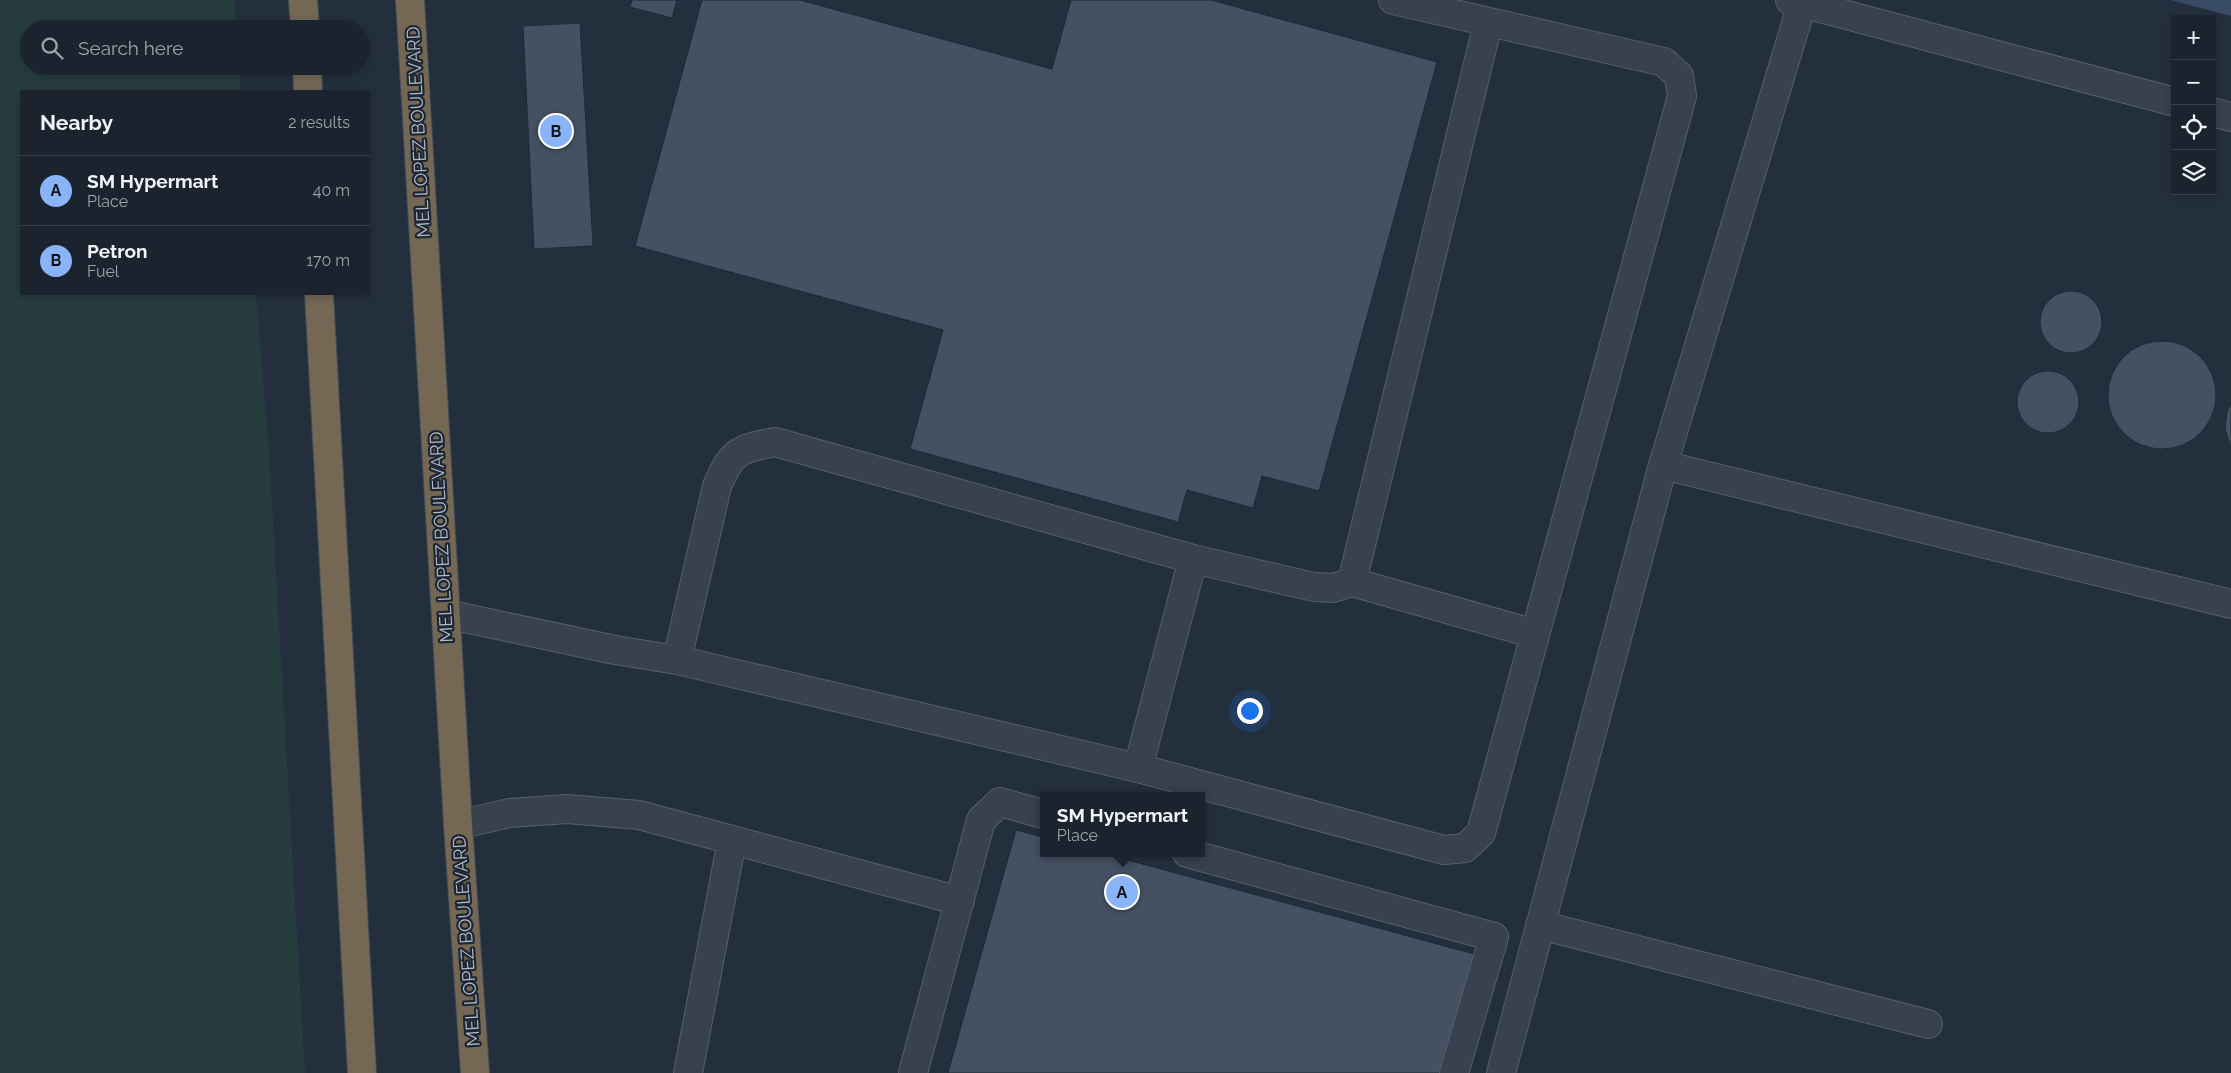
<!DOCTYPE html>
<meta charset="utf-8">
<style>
body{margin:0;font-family:Raleway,sans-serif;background:#242b36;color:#f1f3f6}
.controls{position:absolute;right:15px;top:15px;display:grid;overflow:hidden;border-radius:0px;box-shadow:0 2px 8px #0003}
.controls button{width:45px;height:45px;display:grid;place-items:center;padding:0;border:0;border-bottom:1px solid #39404a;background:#1b232e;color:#f1f3f6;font:25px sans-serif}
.you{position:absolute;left:1249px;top:710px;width:18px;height:18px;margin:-12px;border:4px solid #fff;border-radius:50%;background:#1a73e8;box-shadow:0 0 0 8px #1a73e833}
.badge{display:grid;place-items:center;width:32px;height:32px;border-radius:50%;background:#8ab4f8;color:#111;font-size:16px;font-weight:700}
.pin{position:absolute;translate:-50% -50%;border:2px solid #fff;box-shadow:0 1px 5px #0006}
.popup{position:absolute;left:1040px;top:792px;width:165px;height:65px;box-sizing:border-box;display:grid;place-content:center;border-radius:0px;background:#1b232e;filter:drop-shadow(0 1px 4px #0005);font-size:16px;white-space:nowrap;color:#a0a4aa}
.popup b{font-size:19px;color:#f1f3f6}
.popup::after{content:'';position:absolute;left:50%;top:100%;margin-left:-10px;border:10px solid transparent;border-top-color:#1b232e}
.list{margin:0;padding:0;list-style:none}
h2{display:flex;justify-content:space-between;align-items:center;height:65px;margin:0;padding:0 20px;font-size:21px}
h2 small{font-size:16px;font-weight:400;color:#a0a4aa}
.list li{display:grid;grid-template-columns:32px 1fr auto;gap:15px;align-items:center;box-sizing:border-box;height:70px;padding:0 20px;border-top:1px solid #39404a}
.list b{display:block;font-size:19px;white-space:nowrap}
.list p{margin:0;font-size:16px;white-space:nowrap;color:#a0a4aa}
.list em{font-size:16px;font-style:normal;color:#a0a4aa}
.icon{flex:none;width:28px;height:28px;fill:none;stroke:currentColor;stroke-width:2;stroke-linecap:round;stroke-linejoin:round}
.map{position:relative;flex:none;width:2231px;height:1073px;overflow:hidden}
.search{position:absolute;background:#1b232e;box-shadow:0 2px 8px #0003;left:20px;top:20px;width:350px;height:55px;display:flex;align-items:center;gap:12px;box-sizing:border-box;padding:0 18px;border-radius:28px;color:#a0a4aa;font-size:19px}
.panel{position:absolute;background:#1b232e;box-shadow:0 2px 8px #0003;left:20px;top:90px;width:350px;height:205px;border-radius:0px}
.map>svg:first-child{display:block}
.green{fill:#263c3f}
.water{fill:#394c67}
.building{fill:#455162;stroke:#1f2835}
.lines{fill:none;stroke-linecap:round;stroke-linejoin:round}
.minor-casing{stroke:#565f6c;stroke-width:30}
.highway-casing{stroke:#434c59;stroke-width:30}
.minor{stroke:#38414e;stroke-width:28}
.highway{stroke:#746855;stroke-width:28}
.labels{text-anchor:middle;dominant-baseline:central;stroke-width:4.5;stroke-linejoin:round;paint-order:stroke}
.street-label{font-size:18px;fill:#b4bcc9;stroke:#1d2633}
</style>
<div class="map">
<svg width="2231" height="1073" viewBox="0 0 2231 1073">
<rect width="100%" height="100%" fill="#242f3e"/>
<path class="green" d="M0 0H234L236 29H29V66H239L241 91H21V294H256L269 453 305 1073H0Z"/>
<path class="water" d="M2171 0H2231V16Z"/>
<path class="building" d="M632 0H677L672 18 630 7Z
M702 0H800L1052 69 1071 0H1211L1437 62 1319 491 1262 476 1253 508 1187 490 1178 522 910 449 943 330 635 246Z
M580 23 593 246 534 249 523 26Z
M2040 322a31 31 0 1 1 62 0a31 31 0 1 1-62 0Z
M2108 395a54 54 0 1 1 108 0a54 54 0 1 1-108 0Z
M2017 402a31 31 0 1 1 62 0a31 31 0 1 1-62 0Z
M2231 402V450L2225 428 2227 412Z
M1016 830 1043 837V853H1102L1474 954 1441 1073H948Z"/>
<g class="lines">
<g class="minor-casing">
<path id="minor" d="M1790 0 2175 102
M2212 112 2231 117
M1663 465 2231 604
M1352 582 1488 23
M446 614 615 650 677 660 1138 768 1444 850 1465 848 1481 833 1682 96 1679 76 1664 62 1393 0
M677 660 717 486C732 451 738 449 775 442L1193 559
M1138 768 1193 559 1314 587 1333 588 1352 582 1535 634
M458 825 509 813 567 809 639 815 960 901
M1187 853 1494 937 1454 1073
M1540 925 1928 1024
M688 1073 732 840
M913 1073 981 820 1000 802 1043 814
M1501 1073 1663 465 1802 4"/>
</g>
<g class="highway-casing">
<path id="highway" d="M303 0 305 29
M410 0 458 825 475 1073
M307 66 308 91
M319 294 362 1073"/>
</g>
<use href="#minor" class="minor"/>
<use href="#highway" class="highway"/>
</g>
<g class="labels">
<g class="street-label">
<text transform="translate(418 132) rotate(-93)">MEL LOPEZ BOULEVARD</text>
<text transform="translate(441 537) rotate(-93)">MEL LOPEZ BOULEVARD</text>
<text transform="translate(466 941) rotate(-94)">MEL LOPEZ BOULEVARD</text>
</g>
</g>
</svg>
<div class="controls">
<button>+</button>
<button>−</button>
<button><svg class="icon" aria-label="locate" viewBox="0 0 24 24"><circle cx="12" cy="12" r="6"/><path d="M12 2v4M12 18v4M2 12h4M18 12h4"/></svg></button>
<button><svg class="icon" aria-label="layers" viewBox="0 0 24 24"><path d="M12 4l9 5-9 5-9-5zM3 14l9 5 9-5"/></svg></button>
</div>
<div class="you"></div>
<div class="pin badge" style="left:1122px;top:892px">A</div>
<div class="popup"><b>SM Hypermart</b>Place</div>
<div class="pin badge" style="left:556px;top:131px">B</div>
<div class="search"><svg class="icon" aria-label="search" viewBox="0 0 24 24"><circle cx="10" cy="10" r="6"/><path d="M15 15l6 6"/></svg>Search here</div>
<section class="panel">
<h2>Nearby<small>2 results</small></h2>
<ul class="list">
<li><span class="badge">A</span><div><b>SM Hypermart</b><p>Place</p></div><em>40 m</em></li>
<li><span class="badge">B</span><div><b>Petron</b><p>Fuel</p></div><em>170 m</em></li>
</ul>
</section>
</div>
